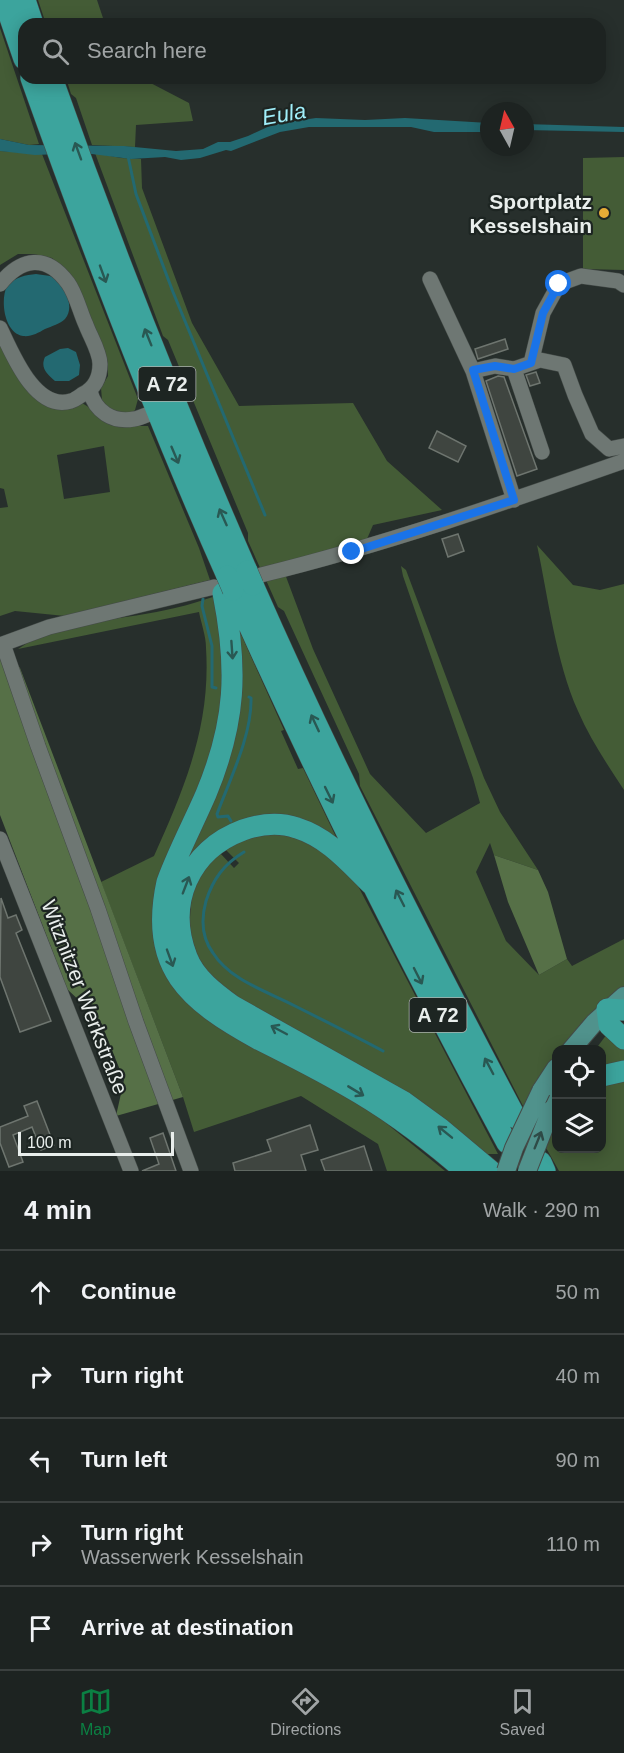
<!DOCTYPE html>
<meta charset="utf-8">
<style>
body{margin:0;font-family:Helvetica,sans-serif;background:#252b2a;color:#f1f3f6}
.controls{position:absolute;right:18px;bottom:18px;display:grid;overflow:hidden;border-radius:12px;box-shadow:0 3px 15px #0003}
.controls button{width:54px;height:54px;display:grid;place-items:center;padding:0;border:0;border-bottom:2px solid #3b403f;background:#1d2321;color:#f1f3f6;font:30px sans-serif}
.compass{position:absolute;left:480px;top:102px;width:54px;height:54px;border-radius:50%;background:#1d2321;box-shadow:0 3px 15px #0003;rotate:352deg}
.scale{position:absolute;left:18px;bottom:15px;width:156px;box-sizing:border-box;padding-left:6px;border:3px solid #e9eeec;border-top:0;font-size:16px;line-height:21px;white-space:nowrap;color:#e9eeec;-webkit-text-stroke:4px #1d2522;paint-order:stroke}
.stop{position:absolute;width:18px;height:18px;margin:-14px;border:4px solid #1a73e8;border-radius:50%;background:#fff}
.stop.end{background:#1a73e8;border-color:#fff;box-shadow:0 2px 6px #0008}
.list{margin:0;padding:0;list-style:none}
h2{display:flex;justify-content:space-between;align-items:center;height:78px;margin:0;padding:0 24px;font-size:26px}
h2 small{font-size:20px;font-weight:400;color:#a0a4a5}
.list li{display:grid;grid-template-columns:39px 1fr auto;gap:18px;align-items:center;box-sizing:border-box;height:84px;padding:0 24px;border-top:2px solid #3b403f}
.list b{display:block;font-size:22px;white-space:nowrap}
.list p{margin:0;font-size:20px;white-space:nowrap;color:#a0a4a5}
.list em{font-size:20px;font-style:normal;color:#a0a4a5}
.icon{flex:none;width:33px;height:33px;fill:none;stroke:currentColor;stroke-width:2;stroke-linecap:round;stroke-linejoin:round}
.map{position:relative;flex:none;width:624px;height:1171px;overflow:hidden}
.search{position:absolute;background:#1d2321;box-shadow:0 3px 15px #0003;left:18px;right:18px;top:18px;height:66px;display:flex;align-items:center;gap:15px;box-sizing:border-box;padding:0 21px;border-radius:18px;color:#a0a4a5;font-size:22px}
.sheet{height:498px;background:#1d2321}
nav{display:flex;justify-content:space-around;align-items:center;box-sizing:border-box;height:84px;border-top:2px solid #3b403f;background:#1d2321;font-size:16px;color:#a0a4a5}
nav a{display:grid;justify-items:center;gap:3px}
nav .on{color:#0b8043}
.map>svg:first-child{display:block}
.green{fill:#445c36;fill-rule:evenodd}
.forest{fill:#567047}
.water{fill:#236971}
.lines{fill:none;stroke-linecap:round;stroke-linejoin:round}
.stream{stroke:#236971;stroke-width:3}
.building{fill:#3f4540;stroke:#6e756f;stroke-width:1.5}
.minor-casing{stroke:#444b48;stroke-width:16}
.major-casing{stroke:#444b48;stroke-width:20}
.highway-casing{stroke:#444b48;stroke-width:22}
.minor{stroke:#6e7773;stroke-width:15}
.major{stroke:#50928c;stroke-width:18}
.highway{stroke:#3ca49d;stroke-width:21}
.major-bridge-casing{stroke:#444b48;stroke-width:20;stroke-linecap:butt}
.highway-bridge-casing{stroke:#444b48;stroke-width:22;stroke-linecap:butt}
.major-bridge{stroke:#50928c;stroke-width:18}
.highway-bridge{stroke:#3ca49d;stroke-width:21}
.oneway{stroke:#295853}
.oneway2{stroke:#2f4b47}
.route{stroke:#1a73e8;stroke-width:8}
.poi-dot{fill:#e6ac36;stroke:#1d2522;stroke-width:2}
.labels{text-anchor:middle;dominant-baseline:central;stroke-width:4.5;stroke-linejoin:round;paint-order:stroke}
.shield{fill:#1d2522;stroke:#acb2af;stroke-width:1.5}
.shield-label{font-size:20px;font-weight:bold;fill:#e9eeec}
.poi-label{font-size:21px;font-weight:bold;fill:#e9eeec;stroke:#1d2522;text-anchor:end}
.street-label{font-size:21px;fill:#e9eeec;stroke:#1d2522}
.water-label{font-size:22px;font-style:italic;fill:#a0effa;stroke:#1d2522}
</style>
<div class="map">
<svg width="624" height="1171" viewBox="0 0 624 1171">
<rect width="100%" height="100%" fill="#272f2c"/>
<path class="green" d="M38 0H97L105 24H46Z
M0 28 39 144 29 145 0 139Z
M66 78H141L189 103 193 121 136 125 135 147 92 145 76 98 71 94Z
M0 151 42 154 138 399 135 410 129 416 111 411 102 400 101 388 108 376 107 359 71 276 52 258 33 254H18L0 265Z
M95 153 121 158 141 159 142 188 192 323 239 406 353 403 387 461 442 510 373 525 367 539 261 570 248 541V533L168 340 163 336Z
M624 157V270L583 269V158Z
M0 340 27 390 37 400 50 405 82 403 119 426H148L199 548 210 580 65 616 15 611 0 616V508L8 507 4 489 0 488ZM104 446 110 492 64 499 57 455Z
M537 545 573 585 600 590 624 584V790C607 764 590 739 578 711 556 662 548 597 537 545Z
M401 566 406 570 484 778 500 812 538 870 494 855 490 843 476 872 506 941 539 975 567 959 572 966 624 939V988L595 1010 559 1049 556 1050V1054L523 1106 360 786 359 774 284 611 278 607 266 580 285 574 313 649 370 774 426 833 480 803 473 778 403 576Z
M216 596 226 653 223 718 156 936 445 1171H387L378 1144 301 1096 194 1132 183 1097 101 882 154 856C185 787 211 725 206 648 206 636 201 623 199 612L18 649C58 620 128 620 175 608 189 605 202 600 216 596Z
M240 632 284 730 281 731 298 769 303 768 336 837 254 821 177 892 214 1006 170 890 215 786 236 634Z
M283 830 327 847 357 884 498 1154H484L218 988 188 941 193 880 220 853 234 868 239 863 226 850 224 845Z
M607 1034 624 1047V1065L602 1070V1050H595Z
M624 1077V1171H559L545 1146 556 1121V1148H602V1082Z"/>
<path class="forest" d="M0 644 20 668 183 1097 116 1116 124 1080 100 1020 67 989 0 815Z
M494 855 538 870 548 892 567 959 539 975 508 902Z"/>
<path class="water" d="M316 118 365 120 405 118 489 123V132H434L411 127H309L280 132 231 151 226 150 200 158 181 160 165 157 131 159 84 153 35 155 0 151V139L29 145 124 146 176 151 203 149 218 142H230L248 136 274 124Z
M525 124 624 127V132L525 130Z
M36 274C40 275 46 275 50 276 64 282 76 306 65 319 60 324 52 326 45 329 38 333 31 337 23 336 4 333 0 300 7 286 15 277 26 275 36 274Z
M68 348 76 352 80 365 79 375 69 381H55C47 374 40 368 45 357L60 349Z"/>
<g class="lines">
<path class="stream" d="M128 156 136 194 173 292 265 515
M203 599 202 606 212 646V687L216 688
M231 821 228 816 218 817 217 814C230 779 252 735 251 698L249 697
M244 852C224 864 213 879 206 901 201 919 202 938 213 953 230 980 266 991 293 1005 323 1020 353 1035 383 1051"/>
</g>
<path class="building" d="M505 339 508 349 478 359 475 349Z
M536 372 540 383 530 386 526 375Z
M498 376 504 377 537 469 517 476 486 381Z
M437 431 466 446 458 462 429 448Z
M458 534 464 551 448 557 442 539Z
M1 898 8 918 16 915 22 930 16 933 51 1021 20 1032 0 977Z
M37 1101 54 1145 41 1150 32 1127 13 1135 23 1162 9 1167 0 1143V1127L28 1116 24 1106Z
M310 1125 318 1150 301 1155 306 1171H235L233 1163 271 1151 267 1140Z
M163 1133 176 1171H142L159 1164 150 1138Z
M364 1146 372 1171H325L321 1160Z"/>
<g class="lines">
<g class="minor-casing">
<path id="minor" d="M430 279 473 371 514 500
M0 284C21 258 46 253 68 283 76 294 80 312 86 325 90 336 100 352 100 364 100 377 95 388 83 394 80 396 75 400 71 401 35 412 12 353 0 328
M531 363 543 313 559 284 581 276 618 281 624 285
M514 369 540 360 564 365 575 395 592 434 609 449 624 446
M473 371 495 366 514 369 542 452
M90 391C95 411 112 423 134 419 141 418 150 413 157 411
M261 575C384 545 504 503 624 461
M3 644 38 746 98 909 136 1022 191 1171
M0 645 49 627 214 587
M0 839 131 1171"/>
</g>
<g class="major-casing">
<path id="major" d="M571 1050 594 1023 624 996
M541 1091 556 1068
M551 1110 556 1098"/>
</g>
<g class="highway-casing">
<path id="highway" d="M4 0 24 59
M25 0 33 24
M31 78C91 246 154 413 227 576
M52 78C111 245 176 409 247 571
M253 585C333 767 423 943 516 1118
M233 590C317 778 409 962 507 1143
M223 593C238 669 236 722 206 794 193 824 178 852 167 882 148 968 189 1001 258 1039 288 1054 318 1069 347 1086 390 1110 428 1139 465 1171
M373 886C350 864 329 838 297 828 280 822 260 824 243 830 189 850 166 903 187 957 195 978 215 993 233 1006L404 1102 441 1129 491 1171
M624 1010 607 1009 609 1025 624 1039
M602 1076 624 1071
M541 1162 545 1171"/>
</g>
<use href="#minor" class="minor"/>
<use href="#major" class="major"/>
<use href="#highway" class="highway"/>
<g class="major-bridge-casing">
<path id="major-bridge" d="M506 1171 514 1148 541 1091
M527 1171 551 1110"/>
</g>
<g class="highway-bridge-casing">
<path id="highway-bridge" d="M247 571 253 585
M227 576 233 590"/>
</g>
<use href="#major-bridge" class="major-bridge"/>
<use href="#highway-bridge" class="highway-bridge"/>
</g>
<defs><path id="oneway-shaft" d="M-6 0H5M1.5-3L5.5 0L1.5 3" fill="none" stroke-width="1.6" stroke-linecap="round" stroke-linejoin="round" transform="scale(1.5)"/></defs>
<g class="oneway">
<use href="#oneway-shaft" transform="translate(78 151) rotate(-110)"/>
<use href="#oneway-shaft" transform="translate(103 274) rotate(70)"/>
<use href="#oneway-shaft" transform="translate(148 337) rotate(-112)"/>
<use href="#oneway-shaft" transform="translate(175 455) rotate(67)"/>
<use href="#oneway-shaft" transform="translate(223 517) rotate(-114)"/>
<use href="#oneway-shaft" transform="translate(232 650) rotate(86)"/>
<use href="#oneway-shaft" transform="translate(315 723) rotate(-115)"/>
<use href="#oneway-shaft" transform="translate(329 795) rotate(64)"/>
<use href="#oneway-shaft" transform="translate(186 885) rotate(-69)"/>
<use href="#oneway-shaft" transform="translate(400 898) rotate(-117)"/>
<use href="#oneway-shaft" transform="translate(170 958) rotate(70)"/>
<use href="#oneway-shaft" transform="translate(418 976) rotate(63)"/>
<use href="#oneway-shaft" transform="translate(279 1030) rotate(-152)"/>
<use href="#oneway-shaft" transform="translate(489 1066) rotate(-118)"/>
<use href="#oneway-shaft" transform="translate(356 1091) rotate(31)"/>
<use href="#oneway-shaft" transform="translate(445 1132) rotate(-141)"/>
</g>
<use class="oneway2" href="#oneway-shaft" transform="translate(538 1140) rotate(-68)"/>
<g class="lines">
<path class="route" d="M352 552 514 500 473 370 495 366 514 369 531 363 543 313 559 284"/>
</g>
<circle class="poi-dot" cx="604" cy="213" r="6"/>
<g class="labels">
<g class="shield">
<rect x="138.5" y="367" width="57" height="34" rx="4.5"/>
<rect x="409.5" y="998" width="57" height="34" rx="4.5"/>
</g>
<g class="shield-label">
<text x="167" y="384">A 72</text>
<text x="438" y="1015">A 72</text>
</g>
<g class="poi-label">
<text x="592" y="201">Sportplatz<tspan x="592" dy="24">Kesselshain</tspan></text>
</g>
<g class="street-label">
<text transform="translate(85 997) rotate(69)">Witznitzer Werkstraße</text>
</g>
<g class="water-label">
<text transform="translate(284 114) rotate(-10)">Eula</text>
</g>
</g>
</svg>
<div class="controls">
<button><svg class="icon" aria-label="locate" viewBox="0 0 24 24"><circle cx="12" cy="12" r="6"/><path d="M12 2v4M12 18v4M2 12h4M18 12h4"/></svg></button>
<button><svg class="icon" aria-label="layers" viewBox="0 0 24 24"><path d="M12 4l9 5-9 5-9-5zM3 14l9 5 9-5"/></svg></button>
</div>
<svg class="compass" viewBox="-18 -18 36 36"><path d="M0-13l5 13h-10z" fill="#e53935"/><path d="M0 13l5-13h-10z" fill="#a0a4a5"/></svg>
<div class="scale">100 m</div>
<div class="stop" style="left:559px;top:284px"></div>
<div class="stop end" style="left:352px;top:552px"></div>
<div class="search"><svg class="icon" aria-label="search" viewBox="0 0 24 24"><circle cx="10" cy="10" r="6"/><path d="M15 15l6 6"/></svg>Search here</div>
</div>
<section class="sheet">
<h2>4 min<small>Walk · 290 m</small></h2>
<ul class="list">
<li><svg class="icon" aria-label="ahead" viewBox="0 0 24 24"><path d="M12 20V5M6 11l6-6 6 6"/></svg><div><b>Continue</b></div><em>50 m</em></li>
<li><svg class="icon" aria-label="right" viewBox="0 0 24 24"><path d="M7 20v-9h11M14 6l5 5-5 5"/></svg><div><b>Turn right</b></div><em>40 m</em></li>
<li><svg class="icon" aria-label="left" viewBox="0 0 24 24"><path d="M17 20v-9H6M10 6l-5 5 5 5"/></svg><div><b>Turn left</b></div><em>90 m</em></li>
<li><svg class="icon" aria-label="right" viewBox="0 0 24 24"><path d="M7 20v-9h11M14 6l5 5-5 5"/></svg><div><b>Turn right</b><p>Wasserwerk Kesselshain</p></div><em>110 m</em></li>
<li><svg class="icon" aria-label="arrive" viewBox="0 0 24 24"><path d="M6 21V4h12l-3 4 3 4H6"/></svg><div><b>Arrive at destination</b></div></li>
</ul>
</section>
<nav>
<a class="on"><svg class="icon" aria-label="map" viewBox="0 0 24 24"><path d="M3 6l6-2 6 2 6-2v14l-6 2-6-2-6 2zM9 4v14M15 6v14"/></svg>Map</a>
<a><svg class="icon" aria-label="directions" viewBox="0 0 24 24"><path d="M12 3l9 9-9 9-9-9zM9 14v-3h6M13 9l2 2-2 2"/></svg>Directions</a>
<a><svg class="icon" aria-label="saved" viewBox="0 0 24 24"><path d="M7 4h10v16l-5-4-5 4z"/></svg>Saved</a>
</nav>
